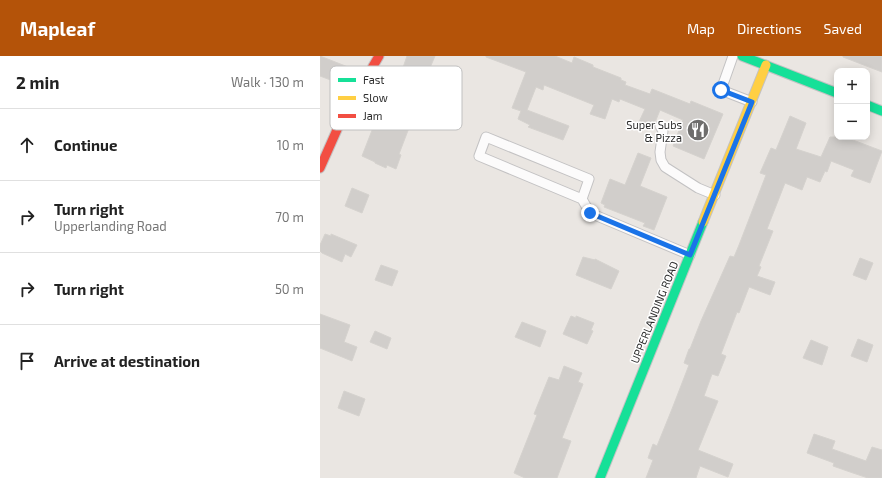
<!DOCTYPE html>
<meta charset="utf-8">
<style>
body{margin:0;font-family:"Exo 2",sans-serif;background:#f6f6f6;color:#222}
.controls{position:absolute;right:12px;top:12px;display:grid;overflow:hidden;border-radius:8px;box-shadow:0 2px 10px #0003}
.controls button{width:36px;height:36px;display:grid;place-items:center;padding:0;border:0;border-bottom:1px solid #e0e0e0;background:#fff;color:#222;font:20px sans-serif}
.stop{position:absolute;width:12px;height:12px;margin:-9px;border:3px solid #1a73e8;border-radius:50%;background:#fff}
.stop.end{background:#1a73e8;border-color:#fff;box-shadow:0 1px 4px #0008}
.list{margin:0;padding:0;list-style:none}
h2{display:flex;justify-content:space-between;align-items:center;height:52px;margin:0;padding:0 16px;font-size:17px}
h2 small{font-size:13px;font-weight:400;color:#767676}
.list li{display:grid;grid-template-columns:26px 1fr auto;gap:12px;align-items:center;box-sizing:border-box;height:72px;padding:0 16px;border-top:1px solid #e0e0e0}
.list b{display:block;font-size:15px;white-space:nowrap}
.list p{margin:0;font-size:13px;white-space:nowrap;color:#767676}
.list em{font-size:13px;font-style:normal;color:#767676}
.icon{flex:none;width:22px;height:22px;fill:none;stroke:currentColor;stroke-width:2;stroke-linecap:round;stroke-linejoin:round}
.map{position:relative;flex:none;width:562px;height:422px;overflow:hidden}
header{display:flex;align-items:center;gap:24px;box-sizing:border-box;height:56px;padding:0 20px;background:#b45309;color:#fff}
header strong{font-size:19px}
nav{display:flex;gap:22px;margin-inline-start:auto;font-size:14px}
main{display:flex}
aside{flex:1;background:#fff}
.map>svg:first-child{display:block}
.building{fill:#d1cecb;stroke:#d5d2ce}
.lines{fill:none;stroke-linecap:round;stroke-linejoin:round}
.lane-casing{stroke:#c3c2c3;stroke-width:11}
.fast-casing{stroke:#c3c2c3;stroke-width:11}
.slow-casing{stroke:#c3c2c3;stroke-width:11}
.jam-casing{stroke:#c3c2c3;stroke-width:11}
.lane{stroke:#fcfbfb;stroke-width:9}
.fast{stroke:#16e098;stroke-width:9}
.slow{stroke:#ffcf43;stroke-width:9}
.jam{stroke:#f24e42;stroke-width:9}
.route{stroke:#1a73e8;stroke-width:5}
.labels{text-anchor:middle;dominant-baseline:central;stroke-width:3;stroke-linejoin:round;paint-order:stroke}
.poi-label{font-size:11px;fill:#2c2c2c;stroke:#fff;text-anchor:end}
.street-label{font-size:11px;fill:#2c2c2c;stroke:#fff}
.key{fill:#fff;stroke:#c0c0c0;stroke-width:1}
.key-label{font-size:11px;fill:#2c2c2c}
</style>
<header>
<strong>Mapleaf</strong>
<nav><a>Map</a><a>Directions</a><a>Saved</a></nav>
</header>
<main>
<aside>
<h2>2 min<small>Walk · 130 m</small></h2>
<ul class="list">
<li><svg class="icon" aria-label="ahead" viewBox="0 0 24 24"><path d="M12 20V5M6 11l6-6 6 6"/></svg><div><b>Continue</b></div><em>10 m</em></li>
<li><svg class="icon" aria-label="right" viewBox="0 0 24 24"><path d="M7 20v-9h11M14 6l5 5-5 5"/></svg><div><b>Turn right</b><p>Upperlanding Road</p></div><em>70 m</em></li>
<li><svg class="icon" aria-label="right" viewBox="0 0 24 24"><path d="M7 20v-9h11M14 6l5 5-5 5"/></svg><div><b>Turn right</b></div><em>50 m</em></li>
<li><svg class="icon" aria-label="arrive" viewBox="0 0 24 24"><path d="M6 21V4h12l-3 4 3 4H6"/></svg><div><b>Arrive at destination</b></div></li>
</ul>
</aside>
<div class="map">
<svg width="562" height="422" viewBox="0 0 562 422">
<rect width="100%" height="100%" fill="#eae6e2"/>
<path class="building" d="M0 0 28 11 21 28 0 20Z
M87 0H115L107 19 105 18 88 63 92 64 79 98 81 99 76 113 67 109 66 112 55 107V106L42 100 72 23 78 26Z
M166 0H235L252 7 254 1 273 9V11L301 22V24L306 26 305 29 330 38 332 33 370 48 371 45 403 58 384 103 353 90 363 64 340 54 332 74 318 68 325 53 300 43 299 46 292 43 285 63 270 58 274 49 224 29 223 34 216 31 207 54 249 70 243 84 208 71 210 69 198 63 201 55 192 52 206 16 166 1Z
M523 0H562V16L523 1Z
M470 60 486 67 476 93 501 101 510 81H525L562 95 550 127 531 120 534 114 511 105 507 116 505 115 500 126 487 121 482 134 465 127 447 173 453 175 439 210 441 211 437 220 455 226 450 239 429 231 419 257 417 256 401 298 406 300 398 320 392 318 384 340 398 345 378 394 413 408 408 421 380 410 376 422H326L333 404 328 402 333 388 337 390 352 353 369 309 364 307 369 293H370L381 265 410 200 414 201 419 189 446 119 440 117 451 92 456 94Z
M318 97 331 102 320 130 347 141 334 174 323 170 325 167 284 151 285 149 281 147 290 123 305 129Z
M32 132 49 139 42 157 25 150Z
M5 178 11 180V178L37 189 31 201 25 198 22 206 2 197 0 195V189Z
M263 201 275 204V203L299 215 291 233 256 219Z
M540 202 553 207 546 224 533 219Z
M61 209 78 215 72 230 55 224Z
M0 258 30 269 24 286 37 291 32 305 0 292Z
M251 260 256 262V260L274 267 271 274 273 275 267 288 243 278Z
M202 266 226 275 220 291 195 281Z
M55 275 71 282 67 293 50 286Z
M538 283 553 289 547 306 531 300Z
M491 284 508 291 502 309 483 302Z
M244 310 262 317 258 326 263 328 242 382 251 385 237 422H205L194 417 217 359 214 358 229 321 239 324Z
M24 335 45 343 39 360 18 352Z
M494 378 515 385 512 393 546 405 552 391 562 394V422H548L533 417 513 410 514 407 487 397Z"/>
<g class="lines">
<g class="lane-casing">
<path id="lane" d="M413 0 401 34 432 46
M340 70 343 75 340 96 341 104 345 111 378 132 395 139
M262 143 269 123 166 81 159 100 262 143 270 157 370 199"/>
</g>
<g class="fast-casing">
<path id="fast" d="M422 0 517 37
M547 49 562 55
M280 422 383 166"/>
</g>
<g class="slow-casing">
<path id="slow" d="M383 166 446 9"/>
</g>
<g class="jam-casing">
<path id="jam" d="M0 112 20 67 59 0"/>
</g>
<use href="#lane" class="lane"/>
<use href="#fast" class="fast"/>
<use href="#slow" class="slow"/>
<use href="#jam" class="jam"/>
</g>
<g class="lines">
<path class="route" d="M270 157 370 199 432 46 401 34"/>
</g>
<defs>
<g id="restaurant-disc" transform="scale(1.15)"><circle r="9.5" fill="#6e6d6c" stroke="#fff"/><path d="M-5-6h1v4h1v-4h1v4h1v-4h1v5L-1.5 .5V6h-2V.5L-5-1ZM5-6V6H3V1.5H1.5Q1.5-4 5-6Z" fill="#fff"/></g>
</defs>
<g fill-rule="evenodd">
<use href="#restaurant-disc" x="378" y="74"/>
</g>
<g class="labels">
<g class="poi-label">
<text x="362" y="68">Super Subs<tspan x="362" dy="13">&amp; Pizza</tspan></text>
</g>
<g class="street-label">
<text transform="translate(334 256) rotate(-68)">UPPERLANDING ROAD</text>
</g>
</g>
<rect x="10" y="10" width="132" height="64" rx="6" class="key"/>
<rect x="18" y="22" width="18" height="4" fill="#16e098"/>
<rect x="18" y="40" width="18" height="4" fill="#ffcf43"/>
<rect x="18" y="58" width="18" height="4" fill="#f24e42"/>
<g class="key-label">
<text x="43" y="28">Fast</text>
<text x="43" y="46">Slow</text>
<text x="43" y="64">Jam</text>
</g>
</svg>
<div class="controls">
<button>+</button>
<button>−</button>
</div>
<div class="stop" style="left:401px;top:34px"></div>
<div class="stop end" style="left:270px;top:157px"></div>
</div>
</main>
